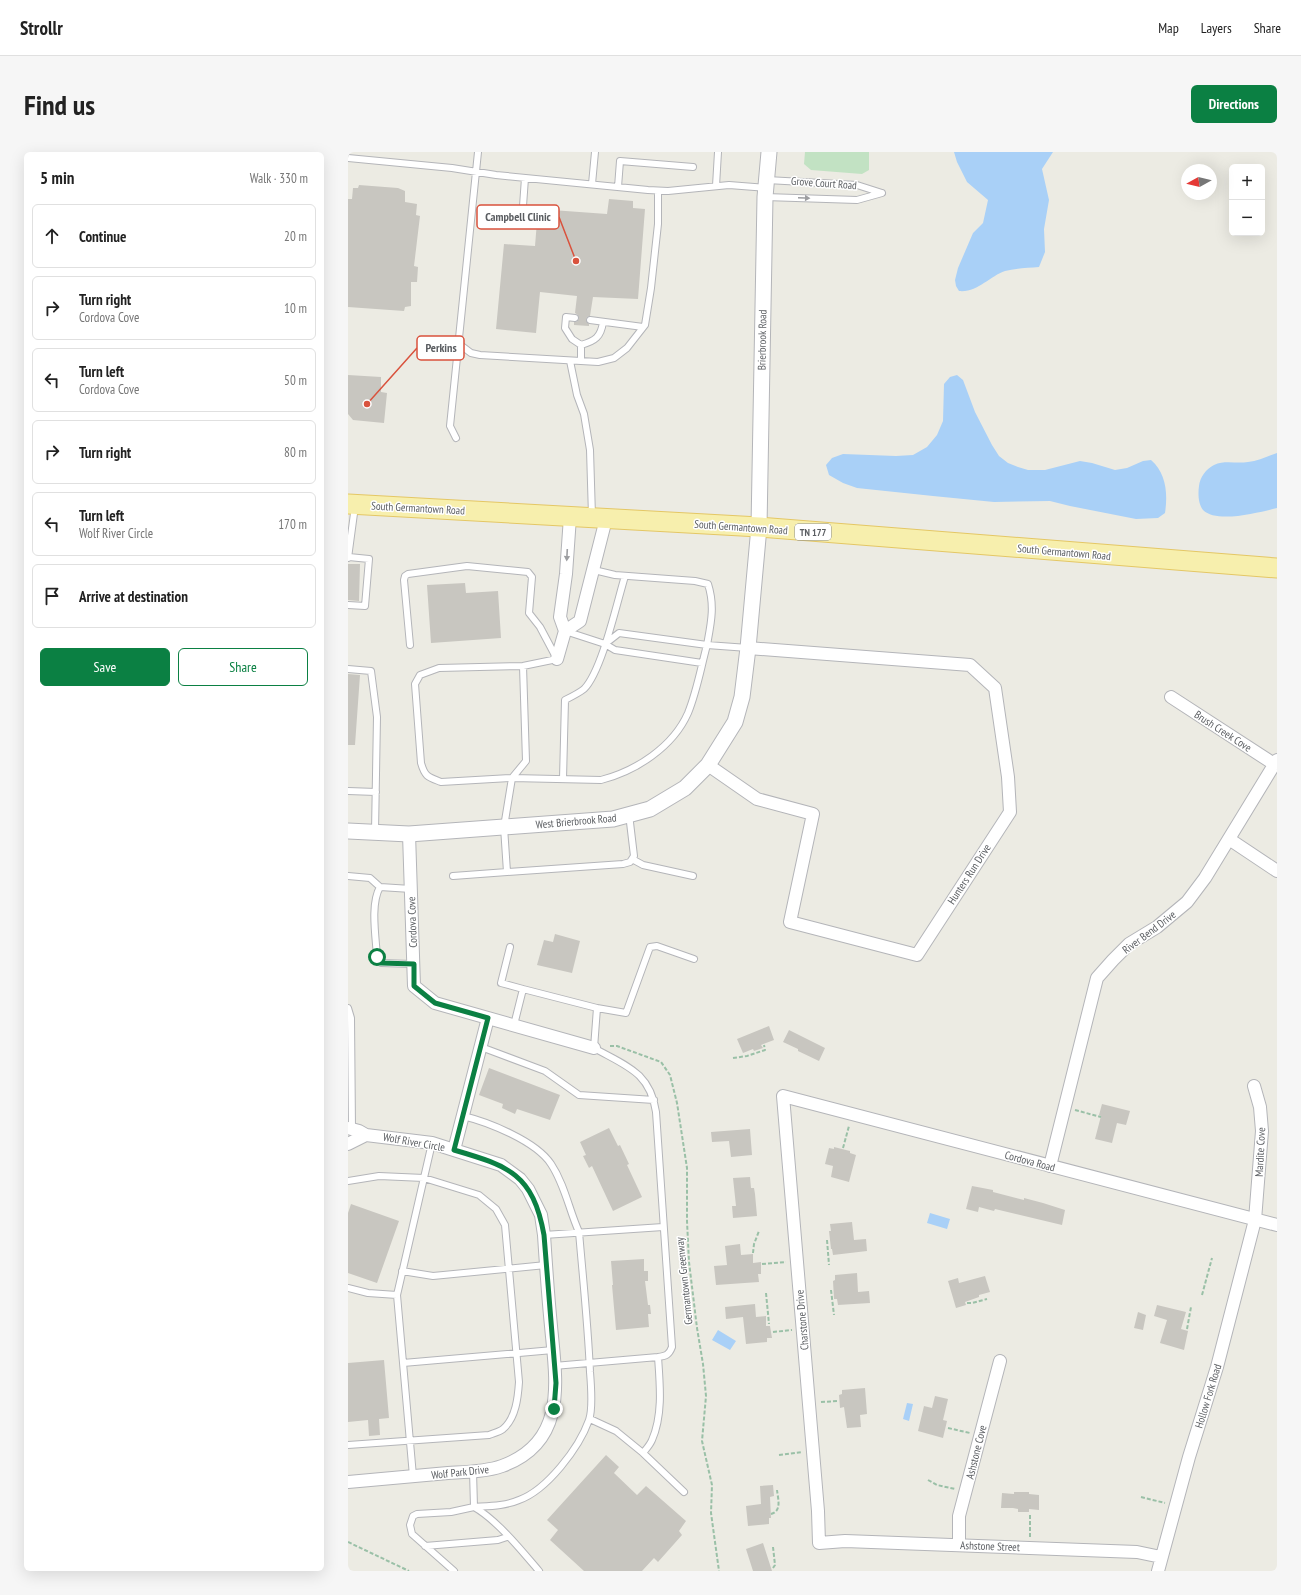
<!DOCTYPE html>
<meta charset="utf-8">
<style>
body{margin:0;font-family:"PT Sans Narrow",sans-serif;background:#f6f6f6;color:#222}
.controls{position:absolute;right:12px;top:12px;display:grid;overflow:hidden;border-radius:6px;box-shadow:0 4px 16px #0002}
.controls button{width:36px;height:36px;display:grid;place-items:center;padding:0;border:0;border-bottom:1px solid #e0e0e0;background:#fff;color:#222;font:20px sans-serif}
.compass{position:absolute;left:833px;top:12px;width:36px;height:36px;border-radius:50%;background:#fff;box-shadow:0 4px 16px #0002;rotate:262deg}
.stop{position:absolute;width:12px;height:12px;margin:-9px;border:3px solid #0b8043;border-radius:50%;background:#fff}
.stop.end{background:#0b8043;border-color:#fff;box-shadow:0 1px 4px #0008}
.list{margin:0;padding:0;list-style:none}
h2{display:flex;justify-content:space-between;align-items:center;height:52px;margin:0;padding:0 16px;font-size:17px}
h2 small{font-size:13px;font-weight:400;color:#767676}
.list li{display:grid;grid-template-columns:26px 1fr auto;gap:12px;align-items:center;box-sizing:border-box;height:64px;margin:0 8px 8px;padding:0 8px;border:1px solid #e0e0e0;border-radius:6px}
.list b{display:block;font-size:15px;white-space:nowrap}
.list p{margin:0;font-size:13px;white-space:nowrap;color:#767676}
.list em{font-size:13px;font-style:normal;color:#767676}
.actions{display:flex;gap:8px;padding:12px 16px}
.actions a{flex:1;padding:9px 0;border:1px solid #0b8043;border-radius:6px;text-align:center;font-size:14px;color:#0b8043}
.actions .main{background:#0b8043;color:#fff}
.icon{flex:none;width:22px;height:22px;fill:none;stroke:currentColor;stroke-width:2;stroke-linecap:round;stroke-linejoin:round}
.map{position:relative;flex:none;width:929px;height:1419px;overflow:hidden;border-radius:6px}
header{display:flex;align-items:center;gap:24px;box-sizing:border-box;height:56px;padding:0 20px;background:#fff;border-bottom:1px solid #e0e0e0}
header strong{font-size:19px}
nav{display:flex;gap:22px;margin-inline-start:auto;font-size:14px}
.intro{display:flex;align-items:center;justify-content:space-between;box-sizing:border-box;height:96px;padding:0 24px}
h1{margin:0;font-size:28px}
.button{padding:10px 18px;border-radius:6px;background:#0b8043;color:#fff;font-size:14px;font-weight:700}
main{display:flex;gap:24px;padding:0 24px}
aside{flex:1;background:#fff;border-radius:6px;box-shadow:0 4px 16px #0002}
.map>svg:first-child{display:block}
.green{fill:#c2e2c3}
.water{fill:#a9d0f7}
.building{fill:#c8c6c0}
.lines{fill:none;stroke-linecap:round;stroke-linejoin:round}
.service-casing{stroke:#b4b5b9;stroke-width:8}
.minor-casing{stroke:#b4b5b9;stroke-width:14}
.tertiary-casing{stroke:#b4b5b9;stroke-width:17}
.primary-casing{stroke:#e4c765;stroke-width:21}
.path{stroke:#9ac0a7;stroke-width:2;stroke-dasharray:4 2;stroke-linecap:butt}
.service{stroke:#fff;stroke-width:6}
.minor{stroke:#fff;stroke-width:12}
.tertiary{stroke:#fff;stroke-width:15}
.primary{stroke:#f7efad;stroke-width:19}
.oneway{fill:#9d9ea1}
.route{stroke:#0b8043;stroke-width:5}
.labels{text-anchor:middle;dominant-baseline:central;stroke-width:3;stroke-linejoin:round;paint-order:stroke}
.shield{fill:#fff;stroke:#8c8e91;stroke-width:1}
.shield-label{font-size:10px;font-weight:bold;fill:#5b5e62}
.street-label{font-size:11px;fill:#5b5e62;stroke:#fff}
.leader{fill:none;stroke:#d9523d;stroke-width:1.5}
.callout-dot{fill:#d9523d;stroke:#fff;stroke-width:1.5}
.callout{fill:#fff;stroke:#d9523d;stroke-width:1.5}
.callout-label{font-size:12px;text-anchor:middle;font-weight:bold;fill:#5b5e62}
</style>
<header>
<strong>Strollr</strong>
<nav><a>Map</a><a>Layers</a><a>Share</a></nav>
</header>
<div class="intro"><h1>Find us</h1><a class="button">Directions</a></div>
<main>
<aside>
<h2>5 min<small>Walk · 330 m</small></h2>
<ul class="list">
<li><svg class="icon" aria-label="ahead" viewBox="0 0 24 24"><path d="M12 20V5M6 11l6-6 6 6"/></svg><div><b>Continue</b></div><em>20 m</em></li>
<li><svg class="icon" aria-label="right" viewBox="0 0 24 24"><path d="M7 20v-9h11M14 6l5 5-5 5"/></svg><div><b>Turn right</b><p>Cordova Cove</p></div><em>10 m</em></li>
<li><svg class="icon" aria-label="left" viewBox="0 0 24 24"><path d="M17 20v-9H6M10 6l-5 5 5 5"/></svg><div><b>Turn left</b><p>Cordova Cove</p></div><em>50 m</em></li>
<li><svg class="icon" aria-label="right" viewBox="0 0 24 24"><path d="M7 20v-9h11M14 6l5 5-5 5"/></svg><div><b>Turn right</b></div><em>80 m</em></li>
<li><svg class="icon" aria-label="left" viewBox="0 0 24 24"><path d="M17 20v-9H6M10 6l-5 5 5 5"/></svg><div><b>Turn left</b><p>Wolf River Circle</p></div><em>170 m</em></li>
<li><svg class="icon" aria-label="arrive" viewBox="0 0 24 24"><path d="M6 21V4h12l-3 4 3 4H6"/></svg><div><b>Arrive at destination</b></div></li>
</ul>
<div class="actions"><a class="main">Save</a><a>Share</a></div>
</aside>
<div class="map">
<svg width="929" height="1419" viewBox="0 0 929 1419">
<rect width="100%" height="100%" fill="#ecebe3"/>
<path class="green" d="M457 0H521V18L514 22 463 18 456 12Z"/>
<path class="water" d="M606 0H705L694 17 701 48 696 77 697 100 691 115C680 116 668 116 657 119 642 124 629 141 611 139L608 134 607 128 610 116 625 81 635 71 640 48 619 30 609 10Z
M609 223 615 228 627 260 644 293 651 304 660 311 670 315 680 318H697L732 309 744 311 767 318 779 316 795 309 803 308C818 321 820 341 817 361L810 366 788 367 722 354 702 349 646 350 585 344 509 336 495 331 481 323 478 313 484 306 495 302 548 304 565 303 579 295 589 283 595 269 596 232 602 225Z
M929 301V356C912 360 869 372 855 358 850 352 850 341 851 334 852 325 858 317 866 313 877 308 888 312 900 310 910 309 920 304 929 301Z
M582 1061 602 1067 599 1077 579 1071Z
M370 1178 388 1189 382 1198 364 1188Z
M559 1251 565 1252 561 1269 555 1267Z"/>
<path class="building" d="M11 33 50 36 57 39V50L69 52 68 63 72 64 66 114 70 115 69 130H63V154L57 155 56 159 0 155V47H4L5 36H10Z
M261 47 285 49V56L297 57 290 147 245 145 242 164 239 165 238 168 241 172V174L226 173V170H229L231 167 230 163 227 161 229 144 192 140 188 181 148 177 156 92 187 94 190 57 259 62Z
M0 223 33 225V240L39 241 36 271 5 268 0 262Z
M0 412H12L11 449 0 448Z
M117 431 118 441 150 439 153 486 83 491 79 433Z
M0 522 12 523 7 593H0Z
M207 782 232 789 224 821 189 813 196 788 205 790Z
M421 874 426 888 413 893 415 896 406 899 405 897 395 901 389 887Z
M441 878 477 896 471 909 450 899V897L435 890Z
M141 916 212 943 202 968 169 957 167 962 154 956 155 952 131 943Z
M754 952 782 959 778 973 769 971 764 991 747 987 753 964 751 963Z
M261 976 270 994 272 993 281 1012 279 1013 294 1045 265 1059 244 1014 241 1016 235 1004 238 1003 232 990Z
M402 977 404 1003 383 1005 381 989 364 990 363 980Z
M486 995 502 999V1001L508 1003 501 1030 483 1025 485 1014 477 1012 481 996 486 997Z
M402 1025 403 1036H406L407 1042 409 1064 385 1066 384 1054H388L385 1026Z
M624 1034 645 1038V1040L676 1048V1046L695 1051 717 1058 714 1073 647 1057 646 1059 631 1055 630 1060 618 1057Z
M3 1052 51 1069 29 1131 0 1121V1061Z
M504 1070 506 1088 518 1087 519 1099 485 1103 484 1097H483L481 1079H483L482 1072Z
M392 1092 393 1103 405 1102V1111L413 1110V1122H410L411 1130 368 1133 366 1114 379 1113 377 1094Z
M296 1107V1119H300V1129H297L300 1153H302L303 1162H300L301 1175 268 1178 264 1133H265L263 1109Z
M509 1121 510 1140 521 1139 522 1151 490 1153 489 1147H486L485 1129 487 1128V1123Z
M637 1124 642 1140 631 1143V1145L617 1150 618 1153 608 1156 600 1129 610 1126 611 1131Z
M407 1152 408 1165 418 1164V1174H422L424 1186H419V1190L398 1192 395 1165 378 1167 377 1155Z
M809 1153 838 1160 833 1177 840 1179 836 1198 812 1191 819 1168 806 1164Z
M790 1160 798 1163 795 1178 786 1176Z
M36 1208 41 1266 31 1267 32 1283 21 1284 20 1268 0 1270V1211Z
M517 1236 519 1262 512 1263 513 1275 499 1276 496 1255 492 1256 491 1243 494 1242V1238Z
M587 1244 600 1247 595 1268 599 1269 595 1286 570 1279 576 1254 584 1256Z
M258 1303 271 1315 266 1321 289 1343 298 1334 338 1369 331 1379 334 1383 310 1410 306 1406 294 1419H236L202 1388 210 1378 199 1368Z
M425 1333 426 1344 422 1345 423 1366H421V1372L400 1374 398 1354 413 1352 412 1334Z
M666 1340H681V1342L691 1343V1358L681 1357V1360H670V1357L665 1356H653L654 1341 666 1342Z
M415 1391 424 1419H405L398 1397Z"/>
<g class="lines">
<g class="service-casing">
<path id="service" d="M0 6 104 16 148 23 300 38 320 39 381 33 418 36
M419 28 509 33 534 41
M244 32 247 0
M368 34 370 0
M270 35 272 9 345 15
M417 45 509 48 534 41
M174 68 177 26
M227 166 218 165 217 176 224 187 233 193V209
M242 168 295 175
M111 192 123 201 132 203 250 210 266 206 279 196 297 173 303 136 310 72V39
M233 193C247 189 253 185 255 170
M222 209 229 243 236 262 242 298 244 364
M108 286 102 274 130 0
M0 406 7 354
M246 418 267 423 347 429 360 432C367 454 363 471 359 493L271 481 257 492
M0 453 17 454 21 407 1 405
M217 479 257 492 267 498 354 511
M62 493 56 428 57 424 60 422 119 414 180 420 184 425 181 461 192 475 209 507 175 514 91 516 72 523 67 532 73 611C77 625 80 625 93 630L164 626 178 609 175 514
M0 517 23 519 29 565 27 680
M215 627 217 548C223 545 231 541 236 537 254 519 269 450 277 424
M0 639 28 640
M284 707 295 713 345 724
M159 720 275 712 282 710 286 704 281 662
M0 724 22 726 32 735
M105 724 159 720 156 675 164 626 253 628C288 619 325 595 340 561 349 539 353 515 359 493L400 496
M63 737 32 735C22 752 28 786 29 805L33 811 65 812
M162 795 153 831 175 837
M0 856 3 866 4 977
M166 873 175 837 249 856
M133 895 197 919 231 943 306 948
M115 964C140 970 188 989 203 1012 217 1033 221 1058 231 1080 235 1127 240 1173 242 1220 243 1232 245 1257 241 1268 231 1296 199 1338 171 1348 157 1354 141 1354 126 1355
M0 1029 31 1024 76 1026 131 1043 148 1057 157 1073 171 1230C170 1245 168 1266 155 1277 151 1280 146 1281 141 1283L0 1293
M196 1083 315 1075
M54 1119 85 1124 198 1113
M0 1136 20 1141 49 1143
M55 1211 205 1198
M206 1214 310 1205
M242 1267 268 1279 295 1301 336 1340
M295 1301C298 1297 302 1293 304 1288 315 1263 312 1233 310 1205 318 1204 321 1203 324 1195L308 960C302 920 278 914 246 896L249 856 278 861 302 795 309 794 346 807
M65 1324 49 1143 84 991
M126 1355C149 1368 174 1399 191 1419
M77 1394 150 1388 159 1385
M106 1419 64 1382 62 1373 65 1364 69 1362 103 1360 126 1355 125 1319"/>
</g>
<g class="minor-casing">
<path id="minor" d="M222 365 218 422 212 465 217 479 232 469 258 367
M209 507 217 479
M823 545 926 612
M360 613 409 647 465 662 442 770 569 803 662 660 660 625 647 536 622 513 400 496
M61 682 66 834 87 851 246 896
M881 687 929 719
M0 976 11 979 18 983 84 991 153 1013 172 1027 180 1037 193 1063 196 1083C198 1114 200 1144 203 1174 208 1229 220 1290 154 1314 137 1320 117 1320 100 1321 67 1324 33 1327 0 1330
M0 992 18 983
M106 998 140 866
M702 1014 749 826 765 808 781 792 809 775 839 750 857 726 929 608
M611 1393V1364L652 1209
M813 1405 789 1400 497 1389 471 1391 470 1359 435 944 929 1073
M810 1419 841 1305 869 1215 907 1068 914 979 912 955 906 934"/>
</g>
<g class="tertiary-casing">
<path id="tertiary" d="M0 679 61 682 265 667 302 657 337 636 360 613 387 570 394 545 400 496 411 375 417 45 421 0"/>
</g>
<g class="primary-casing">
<path id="primary" d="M0 352 411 375 929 416"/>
</g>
<path class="path" d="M262 894H269L313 910 322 923 329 951 339 1016V1069L341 1110 349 1176 355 1212 358 1244 354 1289 364 1333 363 1361 371 1419
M385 906 399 904 417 898 416 893
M727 958 753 965
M495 996 501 974
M479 1088 481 1113
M405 1101 406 1092 411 1079
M414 1112 438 1110
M483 1138 486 1163
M418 1141 421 1172
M854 1143 864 1106
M619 1151H624L639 1147
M839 1177 843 1155
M425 1180 444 1178
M473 1250 490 1249
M600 1276 622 1281
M431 1303 454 1300
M580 1328 589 1333 607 1337
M793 1345 817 1351
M423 1362C434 1359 430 1347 429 1338
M682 1385V1362
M0 1390 61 1419
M425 1395 427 1413 425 1416"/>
<use href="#service" class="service"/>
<use href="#minor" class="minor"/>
<use href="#tertiary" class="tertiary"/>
<use href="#primary" class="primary"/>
</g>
<defs><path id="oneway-solid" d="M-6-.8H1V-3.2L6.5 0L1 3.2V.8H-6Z"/></defs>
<g class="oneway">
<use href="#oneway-solid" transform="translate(456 46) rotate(2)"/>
<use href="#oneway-solid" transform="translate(219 403) rotate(93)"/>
</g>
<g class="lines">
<path class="route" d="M29 805 33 811 66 812V834L87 851 140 866 106 998C161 1014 185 1022 196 1083L208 1231 206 1257"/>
</g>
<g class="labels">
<rect class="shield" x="447" y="372" width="36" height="16" rx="3"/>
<g class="shield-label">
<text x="465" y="380">TN 177</text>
</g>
<g class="street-label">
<text transform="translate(476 31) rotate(4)">Grove Court Road</text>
<text transform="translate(414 188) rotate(-89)">Brierbrook Road</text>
<text transform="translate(70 356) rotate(3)">South Germantown Road</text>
<text transform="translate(393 375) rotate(4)">South Germantown Road</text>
<text transform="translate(716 400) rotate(5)">South Germantown Road</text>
<text transform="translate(875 579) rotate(33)">Brush Creek Cove</text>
<text transform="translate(228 669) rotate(-5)">West Brierbrook Road</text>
<text transform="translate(621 722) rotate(-57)">Hunters Run Drive</text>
<text transform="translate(64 770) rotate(-92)">Cordova Cove</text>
<text transform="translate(801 780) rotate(-37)">River Bend Drive</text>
<text transform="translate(66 990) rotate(10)">Wolf River Circle</text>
<text transform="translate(912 1000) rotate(-87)">Mardite Cove</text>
<text transform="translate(682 1009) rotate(15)">Cordova Road</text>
<text transform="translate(336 1129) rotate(-96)">Germantown Greenway</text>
<text transform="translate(454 1168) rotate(-95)">Charstone Drive</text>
<text transform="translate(860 1244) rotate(-73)">Hollow Fork Road</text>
<text transform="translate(628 1300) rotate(-76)">Ashstone Cove</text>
<text transform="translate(112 1320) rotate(-6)">Wolf Park Drive</text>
<text transform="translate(642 1394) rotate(2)">Ashstone Street</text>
</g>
</g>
<path class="leader" d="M228 109L211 65M19 252L69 196"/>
<g class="callout-dot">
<circle cx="228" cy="109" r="4"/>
<circle cx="19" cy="252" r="4"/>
</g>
<g class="callout">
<rect x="129" y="53" width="82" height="24" rx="4"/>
<rect x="69" y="184" width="47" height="24" rx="4"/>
</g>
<g class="callout-label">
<text x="170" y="69">Campbell Clinic</text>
<text x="93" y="200">Perkins</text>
</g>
</svg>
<div class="controls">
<button>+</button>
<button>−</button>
</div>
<svg class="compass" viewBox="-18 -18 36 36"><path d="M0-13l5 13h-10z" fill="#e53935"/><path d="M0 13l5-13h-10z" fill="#767676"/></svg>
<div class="stop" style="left:29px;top:805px"></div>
<div class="stop end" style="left:206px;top:1257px"></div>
</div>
</main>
